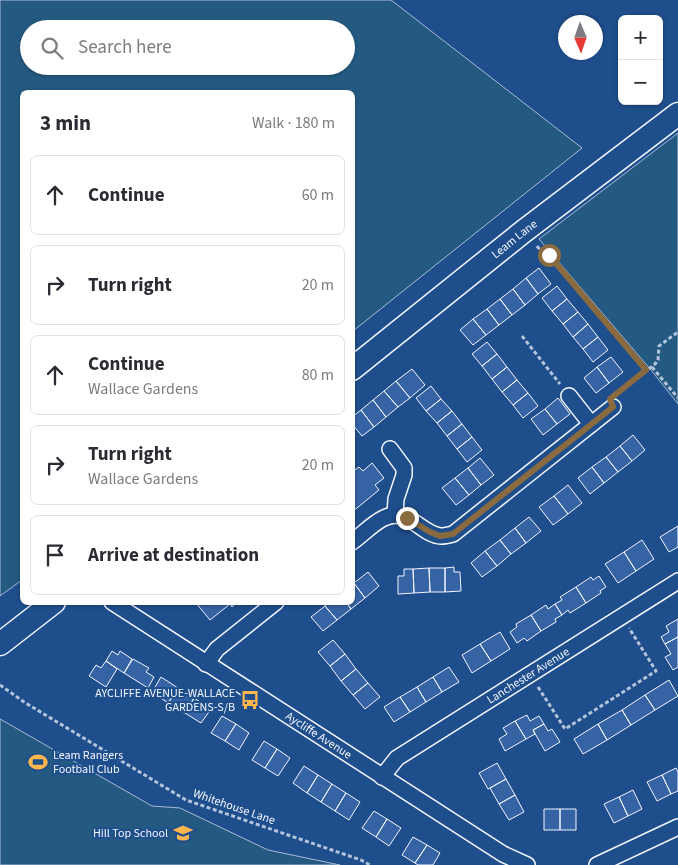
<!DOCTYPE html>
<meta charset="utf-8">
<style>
body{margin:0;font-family:"Source Sans 3",sans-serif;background:#f7f7f7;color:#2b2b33}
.controls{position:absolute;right:15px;top:15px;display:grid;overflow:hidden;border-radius:8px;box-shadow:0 1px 4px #0004}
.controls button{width:45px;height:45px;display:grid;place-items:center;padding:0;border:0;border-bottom:1px solid #e1e1e2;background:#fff;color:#2b2b33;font:25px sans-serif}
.compass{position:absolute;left:558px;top:15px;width:45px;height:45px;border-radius:50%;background:#fff;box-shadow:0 1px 4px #0004;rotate:178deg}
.stop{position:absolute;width:15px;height:15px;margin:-11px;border:4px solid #8a6a3f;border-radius:50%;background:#fff}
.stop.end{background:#8a6a3f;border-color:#fff;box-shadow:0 1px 5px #0008}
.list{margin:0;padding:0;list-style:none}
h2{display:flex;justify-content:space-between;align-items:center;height:65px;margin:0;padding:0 20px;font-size:21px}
h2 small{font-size:16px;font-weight:400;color:#7c7c81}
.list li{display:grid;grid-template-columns:32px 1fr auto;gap:15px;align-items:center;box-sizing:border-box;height:80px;margin:0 10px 10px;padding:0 10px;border:1px solid #e1e1e2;border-radius:8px}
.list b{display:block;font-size:19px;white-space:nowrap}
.list p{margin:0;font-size:16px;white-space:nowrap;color:#7c7c81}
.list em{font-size:16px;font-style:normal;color:#7c7c81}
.icon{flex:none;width:28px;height:28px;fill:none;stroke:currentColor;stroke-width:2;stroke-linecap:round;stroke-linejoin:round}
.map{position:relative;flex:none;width:678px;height:865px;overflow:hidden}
.search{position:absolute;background:#fff;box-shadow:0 1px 4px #0004;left:20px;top:20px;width:335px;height:55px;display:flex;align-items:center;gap:12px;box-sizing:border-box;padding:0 18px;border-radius:28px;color:#7c7c81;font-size:19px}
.panel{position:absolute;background:#fff;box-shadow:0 1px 4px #0004;left:20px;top:90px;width:335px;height:515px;border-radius:8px}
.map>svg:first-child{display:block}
.green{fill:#245a82;stroke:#a8bbd7;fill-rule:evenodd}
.building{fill:#3563a3;stroke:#f2f6ff}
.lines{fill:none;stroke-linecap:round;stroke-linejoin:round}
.street-casing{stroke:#f2f6ff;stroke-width:18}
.secondary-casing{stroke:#f2f6ff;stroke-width:25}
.path{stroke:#b3c4dc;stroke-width:3;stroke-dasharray:4 2.5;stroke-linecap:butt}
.street{stroke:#1f4e8c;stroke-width:15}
.secondary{stroke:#1f4e8c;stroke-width:22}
.route{stroke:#8a6a3f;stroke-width:6}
.labels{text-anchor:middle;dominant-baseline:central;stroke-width:4;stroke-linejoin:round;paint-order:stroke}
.street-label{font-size:12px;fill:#f2f6ff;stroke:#1f4e8c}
.poi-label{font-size:12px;fill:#f2f6ff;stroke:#1f4e8c;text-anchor:end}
</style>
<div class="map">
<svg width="678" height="865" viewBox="0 0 678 865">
<rect width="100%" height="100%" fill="#1f4e8c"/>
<path class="green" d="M0 0H391L582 148 353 331 352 92H22V580L0 596ZM29 29H346V66H29Z
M678 133V404L651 370 539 239Z
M0 719 152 806 180 808 268 850 340 865H0Z"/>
<path class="building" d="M539 268 551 284 538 294 526 278Z
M526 278 538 294 525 305 513 289Z
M557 286 567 299 552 311 542 298Z
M513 289 525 305 512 315 500 299Z
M500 299 512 315 499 325 487 309Z
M567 299 578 312 563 324 552 311Z
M487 309 499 325 486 335 473 319Z
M578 312 588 324 573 337 563 324Z
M473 319 486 335 473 345 460 330Z
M588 324 598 337 583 349 573 337Z
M598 337 608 350 593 362 583 349Z
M487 342 497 354 482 366 472 354Z
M497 354 507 367 492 379 482 366Z
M611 357 623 372 609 383 597 367Z
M507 367 517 380 502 392 492 379Z
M597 367 609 383 596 393 584 378Z
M412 369 425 385 410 398 396 381Z
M517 380 528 393 513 405 502 392Z
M396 381 410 398 398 407 384 391Z
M431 386 441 399 426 411 416 398Z
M384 391 398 407 386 417 373 400Z
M528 393 538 406 523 418 513 405Z
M558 398 570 414 557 424 545 409Z
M441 399 452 411 437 423 426 411Z
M373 400 386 417 374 427 361 410Z
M545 409 557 424 543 435 531 419Z
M361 410 374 427 362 436 352 424V417Z
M452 411 462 424 447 436 437 423Z
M462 424 472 437 457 449 447 436Z
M633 435 645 450 632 461 620 446Z
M472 437 482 450 467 462 457 449Z
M620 446 632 461 618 472 606 457Z
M606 457 618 472 604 483 592 467Z
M480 458 494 475 481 485 468 468Z
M372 463 384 478 375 485 379 490 352 512V472L359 467 363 471Z
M592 467 604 483 590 494 578 478Z
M468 468 481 485 469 495 455 478Z
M455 478 469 495 456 505 442 488Z
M568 485 582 503 568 514 554 496Z
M554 496 568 514 553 525 539 507Z
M529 517 541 531 526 543 515 528Z
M678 526V547L669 552 660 537Z
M515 528 526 543 511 554 500 540Z
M500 540 511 554 497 566 485 551Z
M642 540 654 559 636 571 624 552Z
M485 551 497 566 482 577 471 563Z
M624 552 636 571 618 583 605 564Z
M454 567V572H460L461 591 445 592V568Z
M429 568H445V592H430Z
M429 568 430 592 414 593 413 569Z
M404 569H413L414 593 398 594V576H404Z
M368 572 379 586 365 598 354 583Z
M599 576 606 587 600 591 601 593 586 603 576 587 591 577 593 580Z
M354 583 365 598 351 609 346 602H352Z
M576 587 586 603 570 613 568 610 562 615 555 604 562 600 560 597Z
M237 602 232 607 230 604 210 620 196 603Z
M330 602H346L351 609 337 620 325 606Z
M555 604 562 615 555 619 556 622 541 631 531 615 546 605 548 609Z
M325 606 337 620 323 631 311 617Z
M531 615 541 631 527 641 524 638 517 643 510 632 517 627 516 624Z
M678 619V637L665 644 661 637 669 632 666 626Z
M500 632 510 649 491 661 480 644Z
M678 637V667L673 670 665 657 671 654 665 644Z
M333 640 345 654 330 666 318 652Z
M480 644 491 661 472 673 462 655Z
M112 651 118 655 120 651 132 659 124 673 106 661Z
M345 654 356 669 341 681 330 666Z
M133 659 149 668 146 672 154 677 148 688 124 673Z
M106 661 117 669 106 687 89 676 96 665 101 668Z
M449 667 459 682 442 692 433 677Z
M356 669 368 683 353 695 341 681Z
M161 677 178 688 168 703 152 692Z
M433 677 442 692 426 702 417 687Z
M669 680 678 696 655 710 645 695Z
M368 683 380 697 365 709 353 695Z
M417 687 426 702 410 712 400 697Z
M178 688 194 698 185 713 168 703Z
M645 695 655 710 631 725 622 710Z
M400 697 410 712 394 722 384 707Z
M194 698 211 709 201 723 185 713Z
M622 710 631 725 607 740 598 724Z
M527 715 530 721 539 716 544 724 533 730 535 734 526 739 515 721Z
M222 716 236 724 225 741 211 733Z
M515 721 526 739 505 751 499 739 507 734 503 728Z
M236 724 249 733 239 750 225 741Z
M544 724 548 731 552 729 560 742 545 751 533 730Z
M598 724 607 740 583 754 574 739Z
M264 741 277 749 265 768 252 760Z
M277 749 290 758 278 776 265 768Z
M497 763 506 779 488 789 479 773Z
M304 766 318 775 307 793 293 783Z
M676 768 678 772V791L671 794 662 775Z
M318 775 332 784 321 802 307 793Z
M662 775 671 794 657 801 647 782Z
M506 779 515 795 499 804 490 788Z
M332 784 346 793 335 811 321 802Z
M633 790 642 809 628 816 619 797Z
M346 793 360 802 349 820 335 811Z
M515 795 524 812 509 820 499 804Z
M619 797 628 816 614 823 604 804Z
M544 809H560V830H544Z
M560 809H576V830H560Z
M374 811 387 819 376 837 362 828Z
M387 819 401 828 389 846 376 837Z
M413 837 427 845 415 863 402 855Z
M427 845 440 853 433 865H418L415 863Z"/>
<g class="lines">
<g class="street-casing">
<g id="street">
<path d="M569 396 591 424"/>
<path d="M390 449 404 468V475L396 499 395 515"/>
<path d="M352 542C362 535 373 523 384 518 408 506 421 535 441 536 445 536 449 535 453 534L613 407"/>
<path id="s1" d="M112 602 503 854 527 865"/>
<path d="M206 664 217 649 276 602"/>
<path id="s2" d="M382 777 397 758 678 581"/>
<path d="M597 865 678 827"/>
</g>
</g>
<g class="secondary-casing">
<g id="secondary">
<path id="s3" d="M352 369 524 231 678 114"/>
<path d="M0 644 54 602"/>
</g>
</g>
<path class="path" d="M537 246 546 257 549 255 646 370
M522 336 560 384
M652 367 678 398
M618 393 655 364 658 360 659 346 678 332
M0 685 24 702 186 800 361 860 370 865
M538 687 565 729 656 671 629 628"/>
<use href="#street" class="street"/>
<use href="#secondary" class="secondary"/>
</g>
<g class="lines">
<path class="route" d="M407 518 430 532 440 536 453 534 613 407 610 399 646 370 549 255"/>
</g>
<defs>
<g id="bus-bare" transform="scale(1.5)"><path d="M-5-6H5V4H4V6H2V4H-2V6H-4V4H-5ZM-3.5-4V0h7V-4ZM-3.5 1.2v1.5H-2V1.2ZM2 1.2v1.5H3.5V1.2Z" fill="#ffb74d" stroke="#1f4e8c" stroke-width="2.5" paint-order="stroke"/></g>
<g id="stadium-bare" transform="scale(1.5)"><path d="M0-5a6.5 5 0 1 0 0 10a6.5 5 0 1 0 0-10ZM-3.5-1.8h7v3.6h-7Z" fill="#ffb74d" stroke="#1f4e8c" stroke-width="2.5" paint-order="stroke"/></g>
<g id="school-bare" transform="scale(1.5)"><path d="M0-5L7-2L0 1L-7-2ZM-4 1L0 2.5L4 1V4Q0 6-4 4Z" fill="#ffb74d" stroke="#1f4e8c" stroke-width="2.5" paint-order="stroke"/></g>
</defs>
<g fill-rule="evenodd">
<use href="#bus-bare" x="250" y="700"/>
<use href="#stadium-bare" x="38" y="762"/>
<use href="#school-bare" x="183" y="833"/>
</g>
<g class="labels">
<g class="street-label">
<text stroke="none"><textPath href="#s3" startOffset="208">Leam Lane</textPath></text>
<text stroke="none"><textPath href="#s2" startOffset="179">Lanchester Avenue</textPath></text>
<text stroke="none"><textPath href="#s1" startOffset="246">Aycliffe Avenue</textPath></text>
<text transform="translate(234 807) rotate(19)">Whitehouse Lane</text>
</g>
<g class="poi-label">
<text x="235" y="693">AYCLIFFE AVENUE-WALLACE<tspan x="235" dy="14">GARDENS-S/B</tspan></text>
<text x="53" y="755" text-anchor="start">Leam Rangers<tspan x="53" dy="14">Football Club</tspan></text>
<text x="168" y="833">Hill Top School</text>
</g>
</g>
</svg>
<div class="controls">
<button>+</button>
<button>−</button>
</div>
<svg class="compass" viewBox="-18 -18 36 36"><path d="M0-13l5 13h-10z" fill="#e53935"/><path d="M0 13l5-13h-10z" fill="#7c7c81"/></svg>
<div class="stop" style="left:549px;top:255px"></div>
<div class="stop end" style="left:407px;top:518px"></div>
<div class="search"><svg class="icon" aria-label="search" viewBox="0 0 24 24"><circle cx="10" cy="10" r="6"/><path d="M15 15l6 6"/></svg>Search here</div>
<section class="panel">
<h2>3 min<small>Walk · 180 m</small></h2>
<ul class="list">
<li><svg class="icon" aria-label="ahead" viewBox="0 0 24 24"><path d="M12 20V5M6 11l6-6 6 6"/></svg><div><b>Continue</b></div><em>60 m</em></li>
<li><svg class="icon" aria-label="right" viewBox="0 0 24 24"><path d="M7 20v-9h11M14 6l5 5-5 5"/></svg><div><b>Turn right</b></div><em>20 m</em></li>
<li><svg class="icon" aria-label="ahead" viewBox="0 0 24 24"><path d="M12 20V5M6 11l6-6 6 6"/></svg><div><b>Continue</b><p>Wallace Gardens</p></div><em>80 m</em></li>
<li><svg class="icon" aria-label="right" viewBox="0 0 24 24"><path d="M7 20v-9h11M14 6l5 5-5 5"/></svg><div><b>Turn right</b><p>Wallace Gardens</p></div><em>20 m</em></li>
<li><svg class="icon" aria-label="arrive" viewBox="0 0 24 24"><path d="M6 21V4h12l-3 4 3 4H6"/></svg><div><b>Arrive at destination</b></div></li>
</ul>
</section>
</div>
